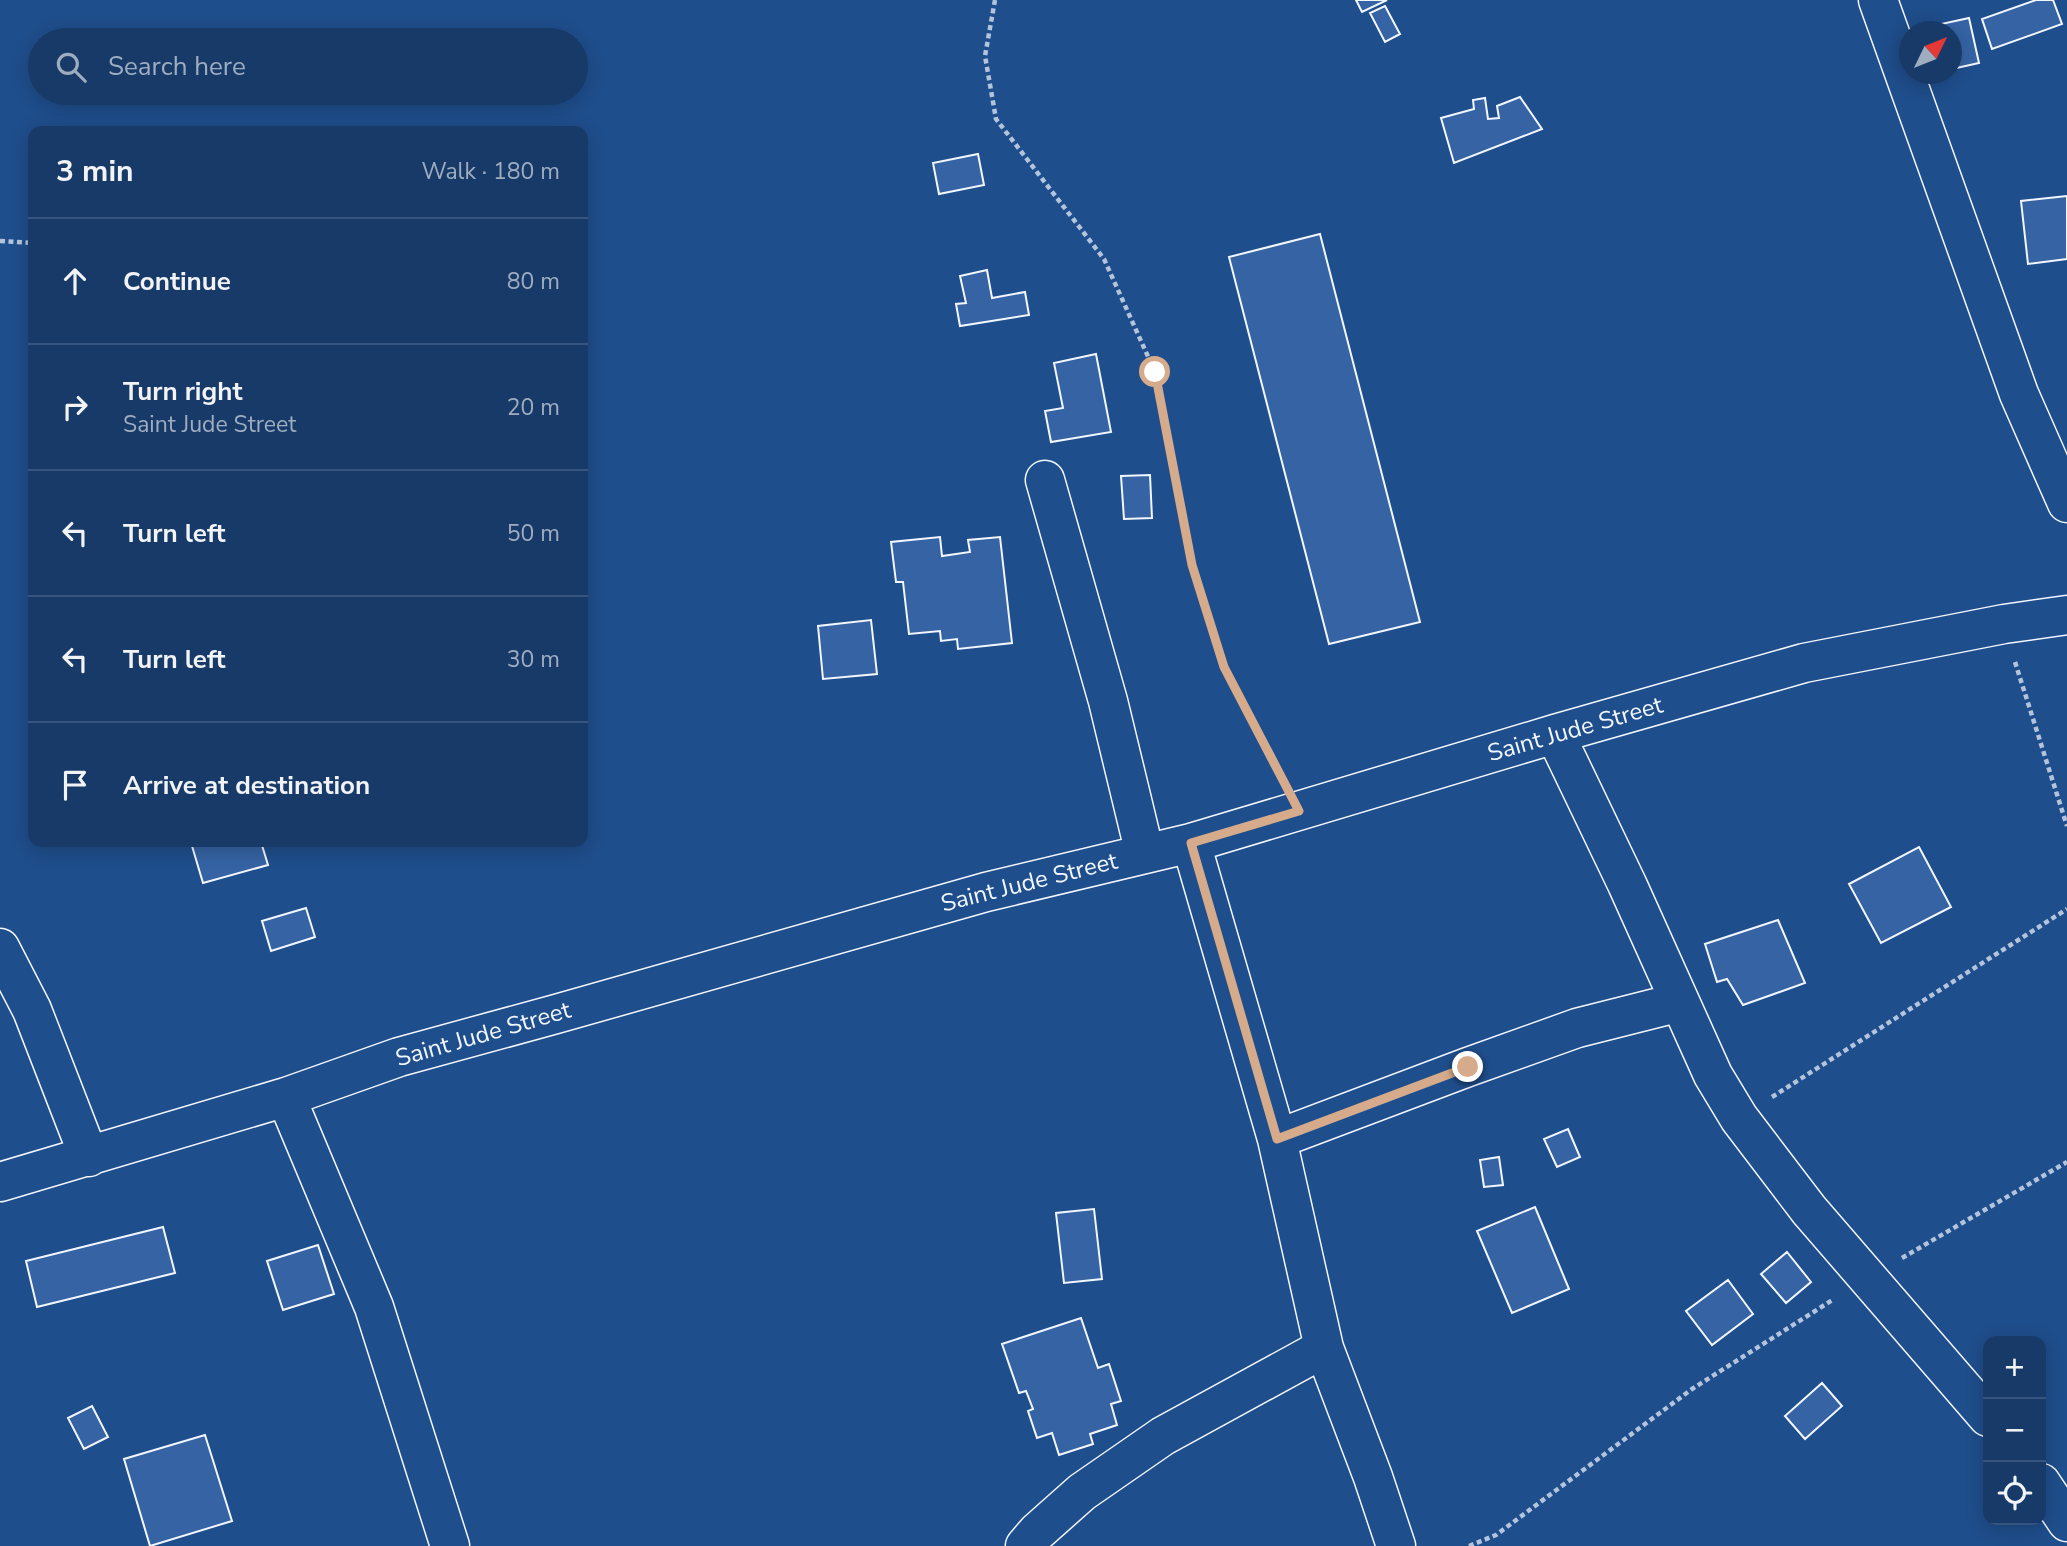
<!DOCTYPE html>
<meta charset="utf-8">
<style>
body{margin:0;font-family:"Nunito Sans",sans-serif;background:#20416f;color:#f1f3f6}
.controls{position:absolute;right:21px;bottom:21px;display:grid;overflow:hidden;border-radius:14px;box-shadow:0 4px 18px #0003}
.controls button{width:63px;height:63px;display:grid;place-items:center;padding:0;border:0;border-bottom:2px solid #36547d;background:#173a69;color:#f1f3f6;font:35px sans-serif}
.compass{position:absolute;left:1899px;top:21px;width:63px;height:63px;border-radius:50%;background:#173a69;box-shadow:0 4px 18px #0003;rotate:47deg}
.stop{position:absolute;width:21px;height:21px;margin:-16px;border:5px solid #d6ab8b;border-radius:50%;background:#fff}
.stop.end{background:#d6ab8b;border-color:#fff;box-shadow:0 2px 7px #0008}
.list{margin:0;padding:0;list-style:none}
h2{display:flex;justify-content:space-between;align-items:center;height:91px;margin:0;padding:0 28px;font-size:30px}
h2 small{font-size:23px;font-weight:400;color:#9eadc0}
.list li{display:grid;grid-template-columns:46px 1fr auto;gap:21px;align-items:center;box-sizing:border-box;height:126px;padding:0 28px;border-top:2px solid #36547d}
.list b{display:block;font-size:26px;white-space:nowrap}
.list p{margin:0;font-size:23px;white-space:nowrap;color:#9eadc0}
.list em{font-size:23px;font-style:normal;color:#9eadc0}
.icon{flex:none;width:38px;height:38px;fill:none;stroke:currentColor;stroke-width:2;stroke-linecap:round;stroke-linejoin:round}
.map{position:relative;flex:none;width:2067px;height:1546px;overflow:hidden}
.search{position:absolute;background:#173a69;box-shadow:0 4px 18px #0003;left:28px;top:28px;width:560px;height:77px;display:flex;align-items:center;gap:18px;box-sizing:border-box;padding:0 24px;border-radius:38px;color:#9eadc0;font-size:26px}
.panel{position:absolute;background:#173a69;box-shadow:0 4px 18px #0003;left:28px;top:126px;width:560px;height:721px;border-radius:14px}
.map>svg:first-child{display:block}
.building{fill:#3563a3;stroke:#f2f6ff;stroke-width:2}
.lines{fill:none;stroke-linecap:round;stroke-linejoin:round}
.minor-casing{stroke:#f2f6ff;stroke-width:41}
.path{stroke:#b3c4dc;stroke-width:4.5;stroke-dasharray:5 3.5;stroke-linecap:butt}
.minor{stroke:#1f4e8c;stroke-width:38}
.route{stroke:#d6ab8b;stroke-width:9}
.labels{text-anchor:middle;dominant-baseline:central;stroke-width:5;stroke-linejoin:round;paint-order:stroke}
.street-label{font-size:24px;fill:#f2f6ff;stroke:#1f4e8c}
</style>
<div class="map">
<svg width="2067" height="1546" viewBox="0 0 2067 1546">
<rect width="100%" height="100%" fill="#1f4e8c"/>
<path class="building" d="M1356 0H1387L1362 12Z
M2036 0H2053L2062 24 1992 49 1982 19Z
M1385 6 1400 34 1385 42 1370 13Z
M1969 18 1979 63 1952 69V32H1923V28Z
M1520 97 1542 129 1454 163 1441 118 1474 109 1473 100 1485 98 1488 119 1499 118 1497 106Z
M978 154 984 185 939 194 933 163Z
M2067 196V259L2028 264 2021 201Z
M1320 234 1420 622 1329 644 1229 257Z
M987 270 992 298 1025 292 1029 315 960 326 956 304 966 303 960 276Z
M1096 354 1111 432 1051 442 1045 411 1063 408 1054 363Z
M1150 475 1152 518 1124 519 1121 476Z
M940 537 942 556 970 552 968 540 1000 537 1012 643 958 649 957 639 941 641 940 631 909 634 903 582H896L891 542Z
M871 620 877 674 823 679 818 626Z
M208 842H261L268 865 203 883 192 846Z
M1919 847 1951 907 1881 943 1849 884Z
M306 908 315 937 271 951 262 921Z
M1778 920 1805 983 1743 1005 1727 979 1717 982 1705 944Z
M1568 1129 1580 1157 1557 1167 1544 1139Z
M1499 1157 1503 1185 1484 1187 1480 1160Z
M1535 1207 1569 1289 1512 1313 1477 1231Z
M1094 1209 1102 1279 1064 1283 1056 1213Z
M163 1227 175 1273 37 1307 26 1261Z
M318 1245 334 1294 283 1310 267 1261Z
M1787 1252 1811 1282 1786 1303 1761 1274Z
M1728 1280 1753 1314 1712 1345 1686 1311Z
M1081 1318 1098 1368 1109 1364 1121 1401 1111 1404 1117 1425 1090 1434 1093 1444 1059 1455 1052 1433 1037 1438 1028 1411 1033 1409 1026 1391 1019 1393 1002 1344Z
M1822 1383 1842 1406 1805 1439 1785 1416Z
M92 1406 108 1437 84 1449 68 1418Z
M205 1435 232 1521 150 1546 124 1459Z"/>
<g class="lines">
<g class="minor-casing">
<path id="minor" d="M1878 0 2019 394 2067 503
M1045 480 1108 701 1145 854
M1555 734 1627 884 1713 1075 1739 1118 1809 1210 1988 1417
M1191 843 1277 1139 1324 1348 1373 1477 1396 1546
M0 948 32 1010 89 1157
M286 1097 374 1307 450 1546
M1277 1139 1468 1067 1577 1028 1680 1002
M0 1182 286 1097 399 1057 556 1014 986 892 1191 843 1555 734 1804 663 2004 624 2067 615
M2041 1483 2067 1522
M1025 1546 1037 1532 1082 1492 1163 1436 1324 1348"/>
</g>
<path class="path" d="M995 0 985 56 996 119 1104 259 1155 372 1192 565 1224 667 1280 774
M0 241 33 243
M2015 662 2067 826
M1772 1097 2067 909
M1902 1258 2067 1162
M1469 1546 1496 1535 1692 1389 1834 1299"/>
<use href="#minor" class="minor"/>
</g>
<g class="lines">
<path class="route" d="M1155 372 1192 565 1224 667 1299 811 1191 843 1277 1139 1468 1067"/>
</g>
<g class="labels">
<g class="street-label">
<text transform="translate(1575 729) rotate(-16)">Saint Jude Street</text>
<text transform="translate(1029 882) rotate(-14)">Saint Jude Street</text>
<text transform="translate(483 1034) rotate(-16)">Saint Jude Street</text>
</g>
</g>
</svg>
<div class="controls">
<button>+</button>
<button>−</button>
<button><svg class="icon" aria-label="locate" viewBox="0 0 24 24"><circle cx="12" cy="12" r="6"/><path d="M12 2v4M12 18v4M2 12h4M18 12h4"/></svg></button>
</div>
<svg class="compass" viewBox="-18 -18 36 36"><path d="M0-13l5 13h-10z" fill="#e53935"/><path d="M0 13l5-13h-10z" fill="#9eadc0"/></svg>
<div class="stop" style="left:1155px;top:372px"></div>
<div class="stop end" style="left:1468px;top:1067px"></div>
<div class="search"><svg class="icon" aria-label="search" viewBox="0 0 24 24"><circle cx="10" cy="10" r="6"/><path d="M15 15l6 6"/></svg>Search here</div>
<section class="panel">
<h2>3 min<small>Walk · 180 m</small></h2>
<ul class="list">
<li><svg class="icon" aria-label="ahead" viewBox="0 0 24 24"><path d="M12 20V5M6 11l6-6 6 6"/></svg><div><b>Continue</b></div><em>80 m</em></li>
<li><svg class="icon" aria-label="right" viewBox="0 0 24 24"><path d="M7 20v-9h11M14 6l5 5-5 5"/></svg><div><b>Turn right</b><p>Saint Jude Street</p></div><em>20 m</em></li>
<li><svg class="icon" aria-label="left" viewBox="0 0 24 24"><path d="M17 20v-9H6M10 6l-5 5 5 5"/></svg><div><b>Turn left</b></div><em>50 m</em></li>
<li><svg class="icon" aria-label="left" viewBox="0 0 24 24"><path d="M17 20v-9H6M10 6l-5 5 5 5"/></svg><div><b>Turn left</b></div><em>30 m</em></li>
<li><svg class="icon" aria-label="arrive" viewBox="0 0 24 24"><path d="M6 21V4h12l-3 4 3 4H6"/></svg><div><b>Arrive at destination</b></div></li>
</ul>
</section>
</div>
